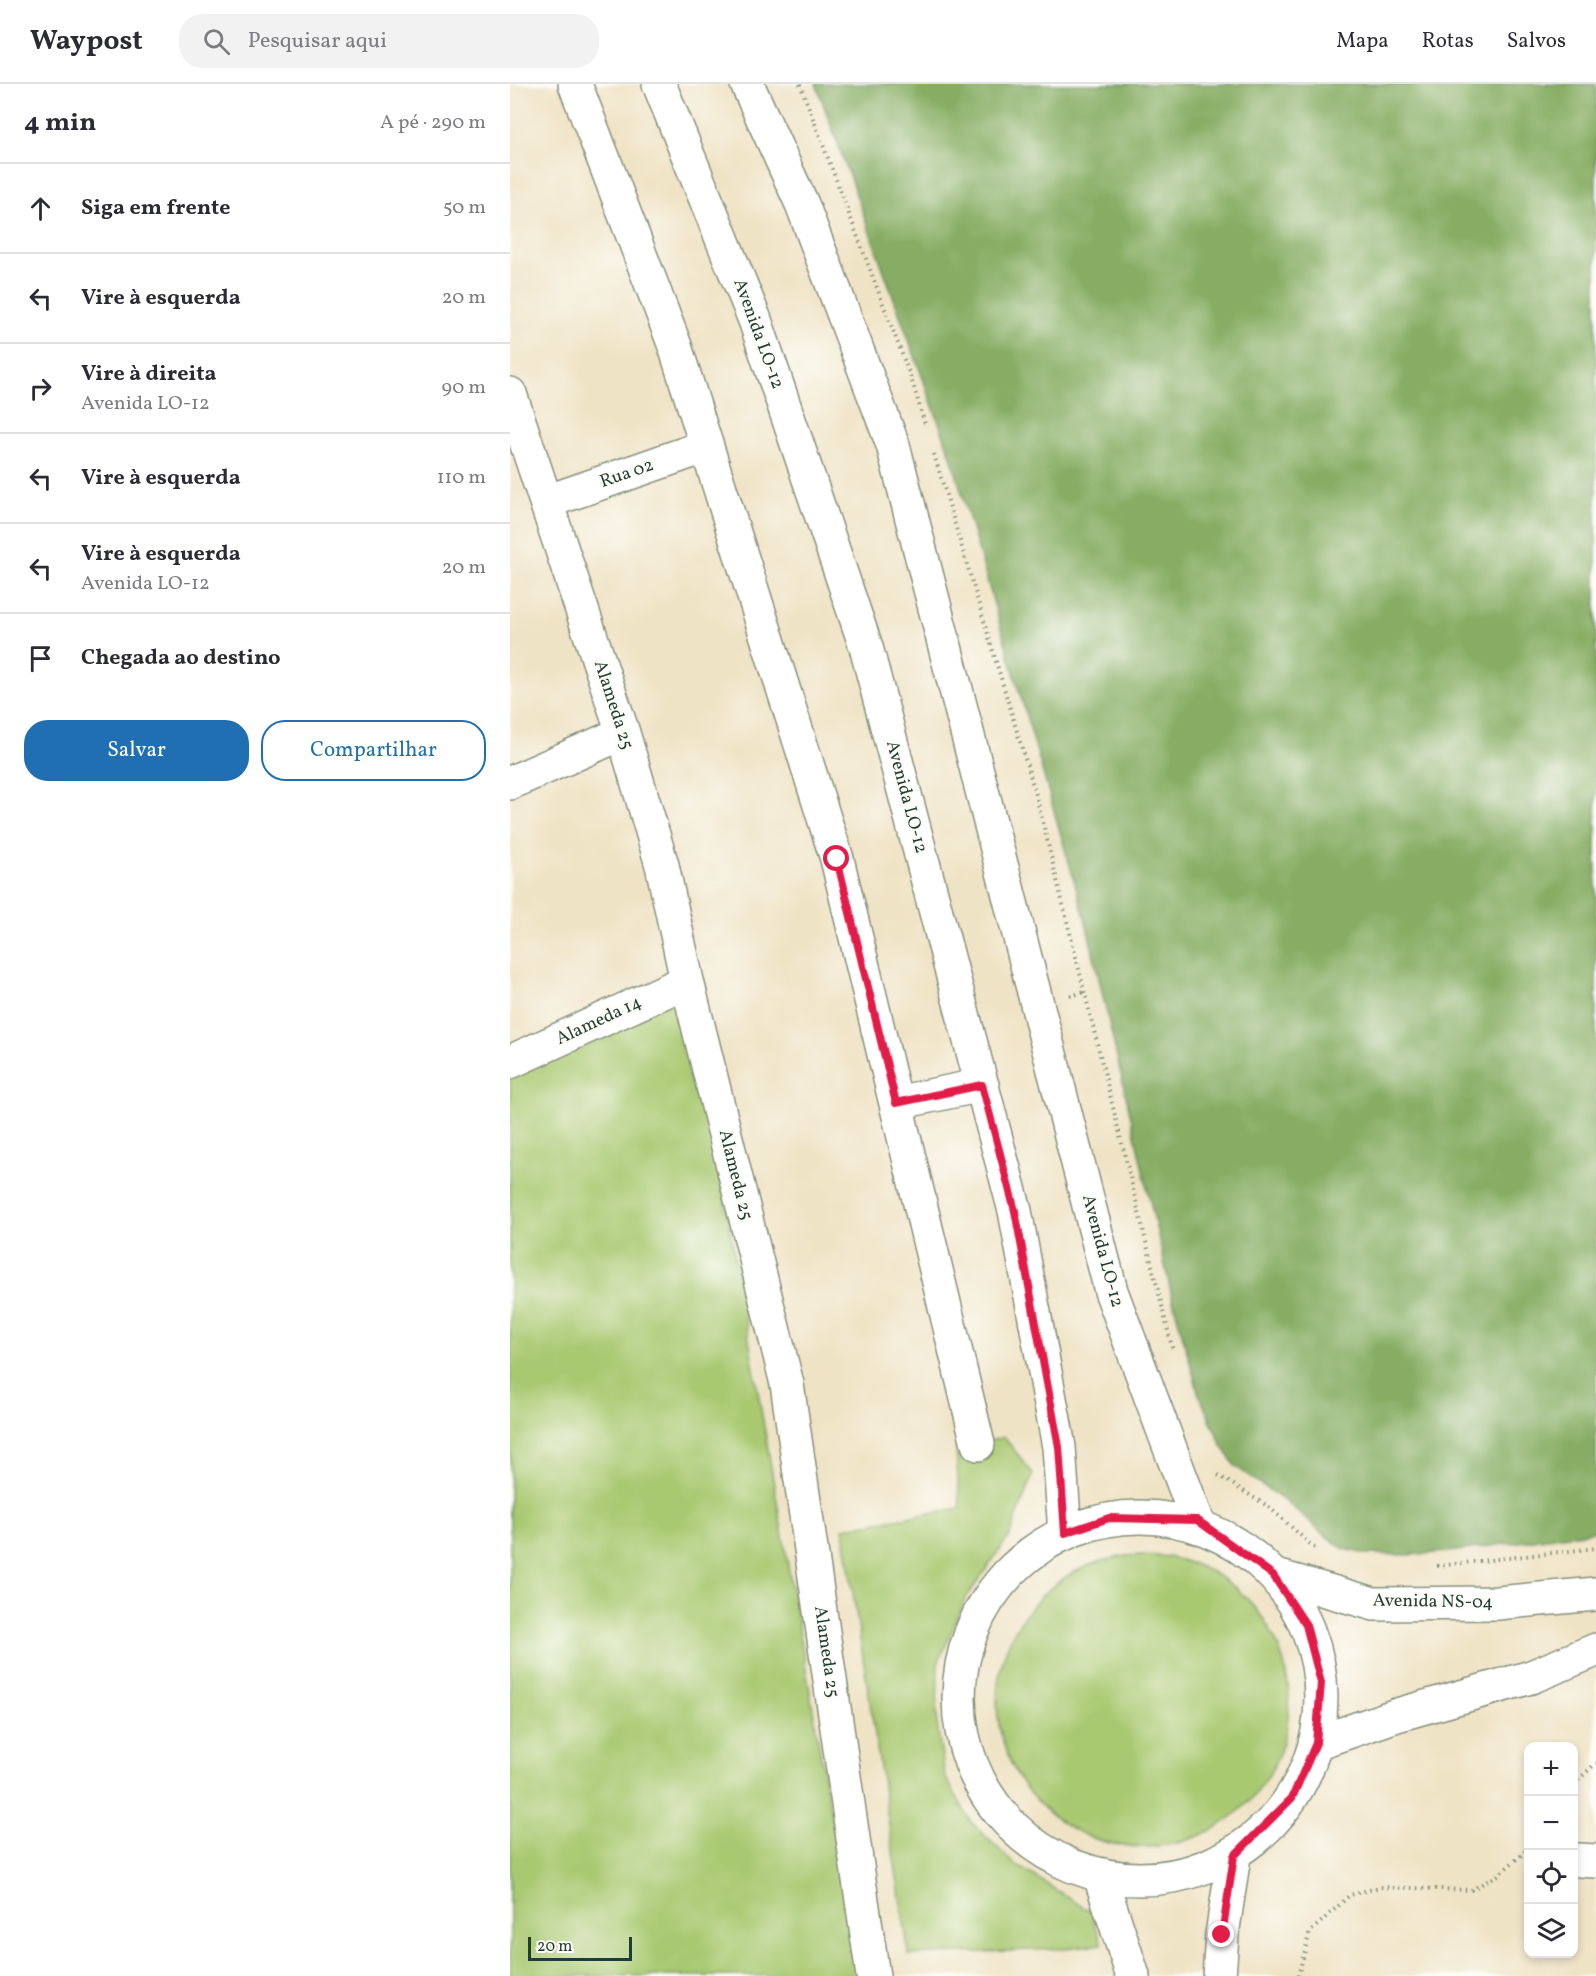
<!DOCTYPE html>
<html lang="pt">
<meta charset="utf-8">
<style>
body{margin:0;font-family:Vollkorn,serif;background:#f2f2f3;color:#2b2b33}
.controls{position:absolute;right:18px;bottom:18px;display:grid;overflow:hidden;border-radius:12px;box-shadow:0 3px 9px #0003}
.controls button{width:54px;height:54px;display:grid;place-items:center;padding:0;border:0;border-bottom:2px solid #e1e1e2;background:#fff;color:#2b2b33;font:30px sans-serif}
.scale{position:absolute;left:18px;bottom:15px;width:104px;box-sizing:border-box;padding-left:6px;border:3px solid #1f3d34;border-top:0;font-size:16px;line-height:21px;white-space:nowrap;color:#1f3d34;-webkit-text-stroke:4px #fdfcf7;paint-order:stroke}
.stop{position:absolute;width:18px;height:18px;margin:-14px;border:4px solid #e11d48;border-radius:50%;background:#fff}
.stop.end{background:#e11d48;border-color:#fff;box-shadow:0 2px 6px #0008}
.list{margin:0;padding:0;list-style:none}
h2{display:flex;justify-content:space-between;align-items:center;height:78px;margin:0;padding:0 24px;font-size:26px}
h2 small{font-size:20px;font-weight:400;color:#7c7c81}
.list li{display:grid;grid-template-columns:39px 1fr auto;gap:18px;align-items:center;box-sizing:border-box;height:90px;padding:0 24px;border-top:2px solid #e1e1e2}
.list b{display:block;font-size:22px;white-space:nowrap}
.list p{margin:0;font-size:20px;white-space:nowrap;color:#7c7c81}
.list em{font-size:20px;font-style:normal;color:#7c7c81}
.actions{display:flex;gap:12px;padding:18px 24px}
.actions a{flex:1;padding:14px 0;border:2px solid #1f6fb2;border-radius:24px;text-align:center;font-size:21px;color:#1f6fb2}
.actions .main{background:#1f6fb2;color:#fff}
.icon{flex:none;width:33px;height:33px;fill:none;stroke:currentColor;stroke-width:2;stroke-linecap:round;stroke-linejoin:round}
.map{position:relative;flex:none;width:1086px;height:1892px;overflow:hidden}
header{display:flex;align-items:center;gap:36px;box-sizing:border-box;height:84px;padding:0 30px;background:#fff;border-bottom:2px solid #e1e1e2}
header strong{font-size:28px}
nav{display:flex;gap:33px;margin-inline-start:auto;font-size:21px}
.search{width:420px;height:54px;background:#f2f2f3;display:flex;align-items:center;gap:15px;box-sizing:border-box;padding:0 21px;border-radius:24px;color:#7c7c81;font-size:22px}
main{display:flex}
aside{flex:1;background:#fff}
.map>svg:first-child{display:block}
.green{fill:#a9c971;stroke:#648352;stroke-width:1.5}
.forest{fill:#86ad63;stroke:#52754c;stroke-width:1.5}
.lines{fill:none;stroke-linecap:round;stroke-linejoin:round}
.minor-casing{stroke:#87907c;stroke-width:36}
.path{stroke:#87907c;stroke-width:4;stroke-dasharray:1.5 4.5;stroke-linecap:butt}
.minor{stroke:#fff;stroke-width:33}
.route{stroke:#e11d48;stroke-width:8}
.labels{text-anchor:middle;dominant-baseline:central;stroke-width:4.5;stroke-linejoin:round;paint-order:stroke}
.street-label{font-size:18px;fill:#1f3d34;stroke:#fdfcf7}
</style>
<header>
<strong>Waypost</strong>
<div class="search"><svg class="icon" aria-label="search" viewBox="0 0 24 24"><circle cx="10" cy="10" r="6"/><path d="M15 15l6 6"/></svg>Pesquisar aqui</div>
<nav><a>Mapa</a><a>Rotas</a><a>Salvos</a></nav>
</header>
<main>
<aside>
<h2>4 min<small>A pé · 290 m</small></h2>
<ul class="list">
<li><svg class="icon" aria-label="ahead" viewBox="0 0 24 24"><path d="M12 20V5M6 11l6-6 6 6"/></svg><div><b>Siga em frente</b></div><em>50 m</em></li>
<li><svg class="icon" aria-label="left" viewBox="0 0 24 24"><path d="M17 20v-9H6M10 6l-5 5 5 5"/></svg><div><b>Vire à esquerda</b></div><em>20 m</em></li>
<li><svg class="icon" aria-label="right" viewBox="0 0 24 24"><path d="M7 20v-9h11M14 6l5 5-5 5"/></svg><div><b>Vire à direita</b><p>Avenida LO-12</p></div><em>90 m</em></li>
<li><svg class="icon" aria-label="left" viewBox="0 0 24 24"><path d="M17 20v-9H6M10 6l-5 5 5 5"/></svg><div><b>Vire à esquerda</b></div><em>110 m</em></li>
<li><svg class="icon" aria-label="left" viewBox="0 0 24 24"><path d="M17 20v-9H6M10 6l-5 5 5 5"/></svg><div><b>Vire à esquerda</b><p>Avenida LO-12</p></div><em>20 m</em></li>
<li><svg class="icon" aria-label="arrive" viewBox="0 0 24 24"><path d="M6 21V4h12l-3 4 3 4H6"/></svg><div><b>Chegada ao destino</b></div></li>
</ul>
<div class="actions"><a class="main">Salvar</a><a>Compartilhar</a></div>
</aside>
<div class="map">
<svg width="1086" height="1892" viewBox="0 0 1086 1892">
<rect width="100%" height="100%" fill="#fdfcf7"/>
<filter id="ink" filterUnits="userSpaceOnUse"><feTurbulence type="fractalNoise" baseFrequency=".0167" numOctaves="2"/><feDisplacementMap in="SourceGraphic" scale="12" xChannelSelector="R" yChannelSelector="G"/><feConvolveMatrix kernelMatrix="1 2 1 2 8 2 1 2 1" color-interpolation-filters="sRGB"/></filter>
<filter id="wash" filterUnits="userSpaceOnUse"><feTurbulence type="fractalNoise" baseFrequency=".008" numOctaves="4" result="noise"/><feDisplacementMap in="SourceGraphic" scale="24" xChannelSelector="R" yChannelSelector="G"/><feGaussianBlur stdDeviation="1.35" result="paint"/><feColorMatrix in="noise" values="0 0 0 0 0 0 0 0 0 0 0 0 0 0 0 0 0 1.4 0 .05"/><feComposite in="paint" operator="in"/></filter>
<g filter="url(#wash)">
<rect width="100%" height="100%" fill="#efe3c5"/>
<path class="green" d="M177 897 349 1892H0V978Z
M494 1353 523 1390 500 1451 456 1514 428 1579 427 1639 435 1692 461 1738 503 1779 581 1828 592 1860 547 1865 399 1871 333 1444 450 1424 446 1366Z
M487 1617a146 146 0 1 1 292 0a146 146 0 1 1-292 0Z"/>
<path class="forest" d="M306 0H1086V1447L939 1468 895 1471 856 1470 834 1465 813 1450 784 1424 725 1382 711 1360 689 1311 663 1217 575 834 441 372Z"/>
</g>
<g filter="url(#ink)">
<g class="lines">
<g class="minor-casing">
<path id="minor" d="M65 0 165 262 327 775 468 1360
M149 0 245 236 356 563 505 1127 549 1363 555 1449
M237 0 292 120 383 361 601 1207 687 1436
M0 310 113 649 152 781 177 897 277 1300 363 1892
M36 418 197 362
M0 699 113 649
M0 978 177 897
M386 1019 472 1001
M449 1614a181 181 0 1 1 362 0a181 181 0 1 1-362 0Z
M763 1491 864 1520 987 1519 1086 1510
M806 1659 887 1631 1021 1593 1086 1566
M1070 1776 1086 1777
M591 1795 623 1892
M709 1892 712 1851 724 1772"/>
</g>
<path class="path" d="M290 0 401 294 415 340
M424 370 526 711 663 1267
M560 912 575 908
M708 1391 759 1423 807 1466
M927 1482 1086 1464
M1064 1700 1086 1679
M788 1892 800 1848 840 1811 870 1803 961 1806 988 1791 1014 1769 1018 1761"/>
<use href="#minor" class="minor"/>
</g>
</g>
<g class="lines" filter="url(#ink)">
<path class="route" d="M327 775 386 1019 472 1001 505 1127 549 1363 555 1449 599 1434 687 1436 763 1491 796 1541 811 1599 806 1659 782 1714 724 1772 712 1851"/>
</g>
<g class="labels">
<g class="street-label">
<text transform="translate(248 250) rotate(70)">Avenida LO-12</text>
<text transform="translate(117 390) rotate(-19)">Rua 02</text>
<text transform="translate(103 621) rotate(72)">Alameda 25</text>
<text transform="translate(396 713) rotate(75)">Avenida LO-12</text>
<text transform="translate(89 937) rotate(-25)">Alameda 14</text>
<text transform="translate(225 1091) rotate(76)">Alameda 25</text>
<text transform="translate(592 1167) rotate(75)">Avenida LO-12</text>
<text transform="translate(923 1518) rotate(1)">Avenida NS-04</text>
<text transform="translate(316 1568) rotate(82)">Alameda 25</text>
</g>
</g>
</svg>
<div class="controls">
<button>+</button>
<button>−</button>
<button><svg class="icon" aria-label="locate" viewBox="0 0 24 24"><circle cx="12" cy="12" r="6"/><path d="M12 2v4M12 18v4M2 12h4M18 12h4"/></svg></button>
<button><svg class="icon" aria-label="layers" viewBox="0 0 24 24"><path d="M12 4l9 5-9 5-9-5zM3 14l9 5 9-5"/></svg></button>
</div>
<div class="scale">20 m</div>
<div class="stop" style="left:327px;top:775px"></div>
<div class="stop end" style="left:712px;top:1851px"></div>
</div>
</main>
